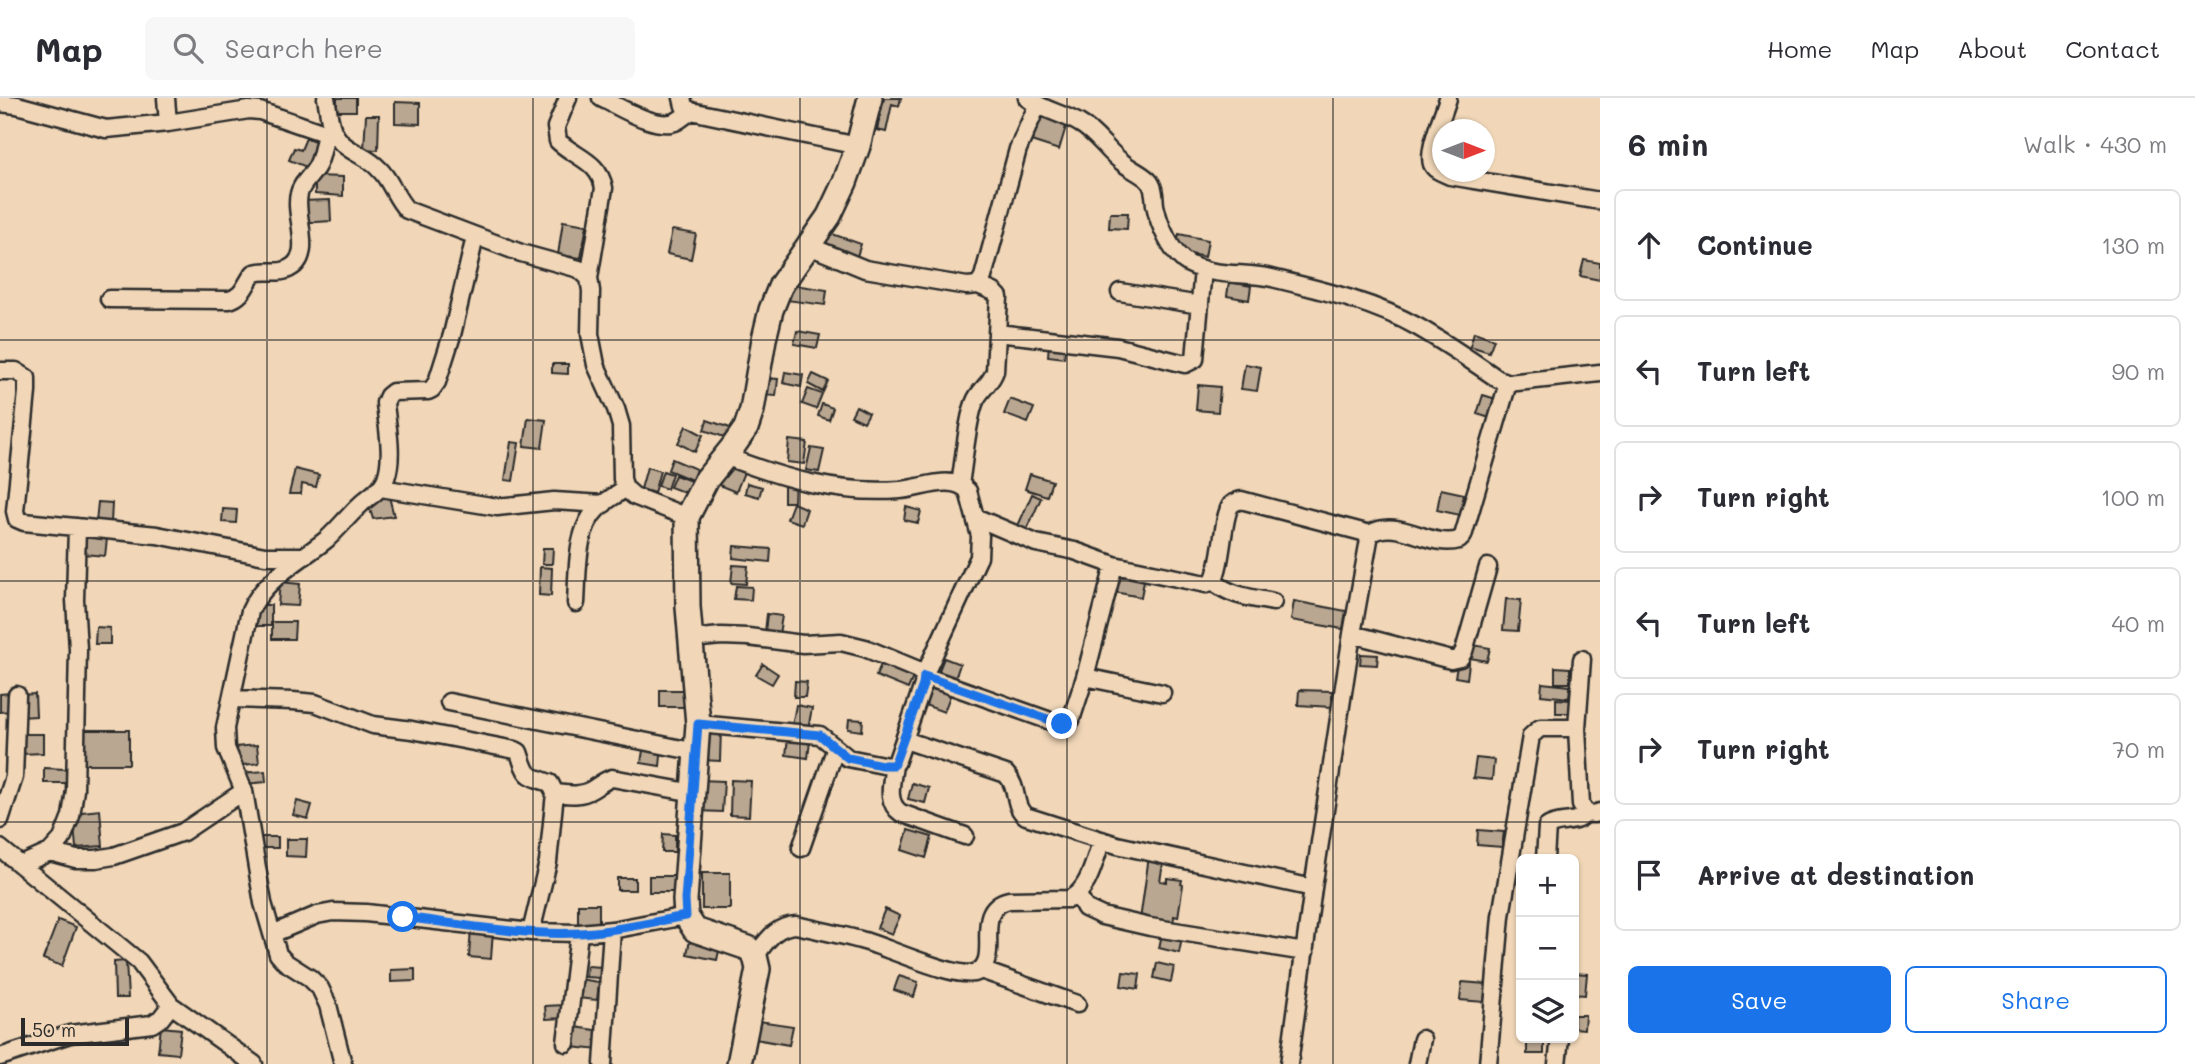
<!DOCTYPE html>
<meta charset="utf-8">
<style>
body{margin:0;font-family:Mali,sans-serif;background:#f7f7f7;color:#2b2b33}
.controls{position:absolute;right:21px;bottom:21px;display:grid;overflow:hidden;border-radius:10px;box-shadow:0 2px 5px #0004}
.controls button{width:63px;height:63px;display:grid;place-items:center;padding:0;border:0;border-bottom:2px solid #e1e1e2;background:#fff;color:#2b2b33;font:35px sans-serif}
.compass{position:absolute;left:1432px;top:21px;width:63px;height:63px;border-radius:50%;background:#fff;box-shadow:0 2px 5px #0004;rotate:90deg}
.scale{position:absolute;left:21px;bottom:18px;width:108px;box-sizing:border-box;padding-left:7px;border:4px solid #2b2b2b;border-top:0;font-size:19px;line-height:24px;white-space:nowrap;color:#2b2b2b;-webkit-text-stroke:5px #f1d7b8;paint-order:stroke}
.stop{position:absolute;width:21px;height:21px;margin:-16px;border:5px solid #1a73e8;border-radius:50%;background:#fff}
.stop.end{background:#1a73e8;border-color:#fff;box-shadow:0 2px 7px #0008}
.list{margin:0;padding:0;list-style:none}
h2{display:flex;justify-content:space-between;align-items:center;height:91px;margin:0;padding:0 28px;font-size:30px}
h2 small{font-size:23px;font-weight:400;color:#7c7c81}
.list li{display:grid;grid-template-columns:46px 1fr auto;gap:21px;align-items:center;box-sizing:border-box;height:112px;margin:0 14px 14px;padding:0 14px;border:2px solid #e1e1e2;border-radius:10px}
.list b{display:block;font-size:26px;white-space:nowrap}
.list em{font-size:23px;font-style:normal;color:#7c7c81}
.actions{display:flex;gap:14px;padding:21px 28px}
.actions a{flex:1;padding:16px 0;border:2px solid #1a73e8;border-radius:10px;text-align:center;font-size:24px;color:#1a73e8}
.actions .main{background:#1a73e8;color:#fff}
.icon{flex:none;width:38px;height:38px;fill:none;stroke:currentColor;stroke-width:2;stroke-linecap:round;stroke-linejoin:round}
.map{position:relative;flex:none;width:1600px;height:966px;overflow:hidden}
header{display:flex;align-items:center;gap:42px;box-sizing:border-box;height:98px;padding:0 35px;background:#fff;border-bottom:2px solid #e1e1e2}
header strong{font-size:33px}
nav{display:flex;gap:38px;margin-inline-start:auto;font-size:24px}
.search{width:490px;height:63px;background:#f7f7f7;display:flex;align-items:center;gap:18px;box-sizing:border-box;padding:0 24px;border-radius:10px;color:#7c7c81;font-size:26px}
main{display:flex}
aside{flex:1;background:#fff}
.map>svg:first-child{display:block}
.building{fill:#baa791;stroke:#2b2b2b;stroke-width:2}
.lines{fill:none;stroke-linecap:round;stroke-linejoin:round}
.street-casing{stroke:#2b2b2b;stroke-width:21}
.secondary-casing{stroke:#2b2b2b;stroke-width:28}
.street{stroke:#f1d7b8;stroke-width:16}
.secondary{stroke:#f1d7b8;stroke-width:23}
.route{stroke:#1a73e8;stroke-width:9}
.grid{fill:none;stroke:#2b2b2b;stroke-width:2;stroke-opacity:0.55}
</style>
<header>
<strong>Map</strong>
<div class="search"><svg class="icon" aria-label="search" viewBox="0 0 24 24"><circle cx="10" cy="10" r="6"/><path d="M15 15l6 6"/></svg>Search here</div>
<nav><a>Home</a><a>Map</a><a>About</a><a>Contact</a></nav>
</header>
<main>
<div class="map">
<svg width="1600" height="966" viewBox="0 0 1600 966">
<rect width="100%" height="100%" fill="#f1d7b8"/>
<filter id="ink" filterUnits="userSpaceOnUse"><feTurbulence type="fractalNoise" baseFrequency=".0143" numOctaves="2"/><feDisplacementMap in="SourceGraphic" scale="14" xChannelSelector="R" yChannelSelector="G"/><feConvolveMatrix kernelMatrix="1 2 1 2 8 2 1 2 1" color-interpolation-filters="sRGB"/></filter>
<g filter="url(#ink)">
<path class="building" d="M337 0H356V13H337Z
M884 0H901L899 8 892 6 886 34 877 32Z
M395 4 420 5V26L395 25Z
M1038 12 1068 22 1059 52 1028 42Z
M366 17H379L378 52 364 51Z
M306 40 318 44 309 70 289 62 294 50 301 52Z
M315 78 343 79V98L315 96Z
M330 102 331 123 302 125 301 103Z
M1110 115H1128L1127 131 1109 130Z
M563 123 587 127 581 160 558 157Z
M672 132 696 136 691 161 667 156Z
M821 132 861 146 856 161 815 148Z
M1179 136 1208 142 1205 159 1176 153Z
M1584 162 1600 165V182L1580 178Z
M1229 184 1251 188 1249 202 1227 198Z
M788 186 827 192 825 207 786 202Z
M797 233 820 237 817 250 794 246Z
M1474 234 1494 241 1489 254 1470 248Z
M1049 245 1066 246 1064 260 1048 258Z
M552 266H568V276L552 275Z
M1245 266 1261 269 1257 293 1241 291Z
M785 274 803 277 801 289 783 285Z
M813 276 828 283 823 294 808 286Z
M764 280 778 281 776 298 763 297Z
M1198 287 1220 289 1218 314 1196 312Z
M808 291 822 296 816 311 802 306Z
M1483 297 1496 301 1490 320 1477 316Z
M1010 301 1034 310 1028 325 1004 316Z
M822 306 833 310 829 322 818 318Z
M856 308 869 315 864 324 851 318Z
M528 320 546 322 542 350 524 348Z
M707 322 733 331 730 341 704 332Z
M686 328 703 337 695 354 678 345Z
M789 342 807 344 804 366 787 364Z
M511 344 519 345 513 383 505 382Z
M811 350 824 352 819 374 806 372Z
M672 361 696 371 692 382 668 372Z
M723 366 744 374 736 394 709 383Z
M647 369 660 373 654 395 641 391Z
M295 371 319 377 316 389 302 386 301 396H289Z
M663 373 672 376 667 391 658 388Z
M1030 376 1052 383 1047 398 1025 391Z
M675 377 691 383 686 395 670 389Z
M784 381H795L794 404H784Z
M747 385 762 389 759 399 745 395Z
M1441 391 1464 396 1460 417 1437 412Z
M388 395 394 418 373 421 367 402Z
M1032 396 1041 400 1026 434 1017 430Z
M98 404 112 405 111 425 96 424Z
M793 405 807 411 802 426 787 421Z
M906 409 921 413 918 425 904 422Z
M223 411 237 412 236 425 222 424Z
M86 439 107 441 105 458 84 456Z
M734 448 771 451 770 464 733 460Z
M543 450H553L552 466H542Z
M733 467 748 468 746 486 731 485Z
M540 469 552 470 551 498 539 497Z
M1119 472 1145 477 1141 499 1114 494Z
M280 484 300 486 298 508 278 507Z
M736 488 752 489 751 502 734 501Z
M1506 501 1521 502 1518 533 1503 532Z
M1294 503 1346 513 1343 531 1291 522Z
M257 507H271V528H257Z
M767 516 782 518 779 536 765 534Z
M272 524H295L294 541H272Z
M96 529 110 530V546H95Z
M1473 547 1490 550 1487 563 1470 560Z
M1361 556 1378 557 1377 567 1360 566Z
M944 560 960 566 955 581 938 575Z
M1458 563 1469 565 1467 581 1455 579Z
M882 564 914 577 908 591 876 578Z
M763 566 778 576 772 586 756 577Z
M1555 569 1570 570V585H1555Z
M795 583 807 584 805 599H794Z
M1542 585 1570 588 1569 600 1541 597Z
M929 587 951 595 944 614 922 606Z
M660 592H685V609H660Z
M1299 592 1332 593V609L1298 607Z
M10 595 11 613 0 614V596Z
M35 596 36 618 20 619 19 597Z
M1556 601 1571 602 1570 615H1556Z
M796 607 812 610 808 631 792 628Z
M849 621 863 622 862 633 848 631Z
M704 629 721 630 720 663 702 662Z
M85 632H129V666H85Z
M21 636H43V655L21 656Z
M788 640 810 643 808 660 786 657Z
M644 646 662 648 660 668 641 665Z
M257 647 259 665 237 668 235 649Z
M1476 660 1494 662 1492 682 1473 680Z
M44 670 66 671V685H44Z
M265 673 266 684 244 686 243 675Z
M700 682 724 683 722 714 698 713Z
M731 682 751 683 749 718 730 717Z
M912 685 929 690 925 705 908 701Z
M297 703 312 707 308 721 293 717Z
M100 712 103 748 76 750 73 715Z
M908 732 932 739 926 760 902 752Z
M1478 732 1504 734 1502 749 1477 747Z
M663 736 675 737V754H662Z
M256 739H278V750H256Z
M286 741H307L306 759 286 758Z
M1149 758 1164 760 1160 783 1167 784V780L1182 782 1181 786 1183 787 1178 819 1174 818 1173 827 1140 822Z
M702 775H730V811H702Z
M649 778H675V794H649Z
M617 780H635V792H617Z
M578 806H599V826H578Z
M885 811 900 818 892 836 877 830Z
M58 822 76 829 62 868 43 861Z
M471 830 493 832 491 861 469 859Z
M1162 836 1182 840 1179 855 1159 850Z
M690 842 720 848 717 862 687 856Z
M126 863 128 900H115L114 864Z
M1157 865 1174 869 1171 884 1154 880Z
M587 868 602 869 601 880 586 879Z
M415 871V883L391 884V872Z
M1123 874 1140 876 1138 891 1121 888Z
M1574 875 1587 876 1585 897 1574 896Z
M899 878 918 884 914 899 894 892Z
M579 881 599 884 597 902 577 900Z
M1462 884 1486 886 1484 904 1460 902Z
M564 907V920L546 921 545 908Z
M1574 917H1585L1584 931 1574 930Z
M752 922 793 928 789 947 749 940Z
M161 929 181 931 178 956 158 954Z
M575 929 602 933 599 952 572 949Z
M1527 943H1544V956H1527Z"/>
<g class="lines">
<g class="street-casing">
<path id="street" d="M166 0 168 25
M326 0C329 13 329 32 339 42 348 54 368 58 379 71 391 82 395 100 407 112L521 155 579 171 589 180 591 193 590 236 596 267 616 311 621 328 622 381 625 390 634 398 687 419
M568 0 556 29 558 43C576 60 599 63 604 90L589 180
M601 0C620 9 657 33 677 23 682 20 687 16 691 13
M682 0 684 8 691 13 858 48
M1027 0C1042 12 1062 15 1079 25 1097 35 1106 52 1122 64 1130 71 1141 75 1148 82 1155 89 1154 99 1155 107 1159 127 1171 156 1189 166 1214 179 1245 174 1272 180 1321 192 1374 204 1418 229 1446 245 1472 263 1498 281L1508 285 1600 275
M1448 0C1444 15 1427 52 1432 66 1435 73 1444 75 1450 78L1600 103
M0 5 17 7 106 31 168 25 249 12 260 13 336 39
M809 148 865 171 967 188 978 187 983 179 1018 51 1037 8
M1120 194 1200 207
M109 201 229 202C244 198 245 186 254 175 265 171 276 176 286 172 317 160 293 119 299 96 301 85 312 78 317 68 322 59 323 47 326 36
M997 235 1118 249 1185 266 1195 261 1203 171
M0 273H16L27 280V294L15 413 17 421 24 424 157 437 265 458H305
M725 358C781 380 839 397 900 392 921 391 952 375 968 393L980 438 979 459 924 578 1056 625H1068L1071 622 1085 579 1114 467
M960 386C964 365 967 319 976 301 982 290 991 285 995 273L999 199 994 194 978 187
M381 390 497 409 554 403 604 406
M975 419 1036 445 1075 453 1114 467 1206 486 1213 483C1223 464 1222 419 1231 407 1234 404 1236 404 1241 402L1370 436
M1213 483C1229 498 1253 500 1273 504
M576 505C578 475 575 432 598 410 606 402 617 397 625 390
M1352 536 1451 562 1460 560 1464 553 1488 469
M691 541 721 538 748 539 803 546 841 544 865 550 918 572 924 578 923 587 896 665 888 668 848 660 820 637 698 626
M1582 561 1577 630 1581 707 1586 715 1594 716 1600 714
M1085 579 1162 595
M232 601 293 603 315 605 373 627 412 632 515 652 519 654C527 679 526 677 550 685L555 695 548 764 531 834
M449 604 697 654
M905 642 1006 676C1020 691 1012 708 1026 718L1117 747 1313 790
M894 667C892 684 885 704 901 715L965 738
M555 695C566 696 580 699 591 692 598 688 603 683 612 680L694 695
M0 722 14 679 17 597
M0 750 139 864 171 907 254 966
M801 750 835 652
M50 754 76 761H96L114 758 183 734 244 693
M1545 761 1547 729C1560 720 1575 728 1586 715
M21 767 50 754 62 741 71 718 75 692 78 551 75 502 77 429
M1078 797 1085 810 1102 818 1150 829 1305 854
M272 836 317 817 333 814 366 815 531 834 579 835 612 832 686 818
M755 858C767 843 775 828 796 827 818 832 842 837 864 843 887 849 959 883 977 874 1003 861 970 811 1009 802L1069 801C1090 792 1094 762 1102 742
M981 872 1077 906
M566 945 579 835
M0 959 70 936 152 926 161 920 171 907
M343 966 328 907 320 890 310 880 285 864 278 856 263 805 244 693 226 650 225 630 250 513C265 480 300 463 327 441 339 430 349 417 361 406 370 397 381 393 386 380 394 358 387 328 385 305L388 298 393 294 428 293 432 291 437 284 452 237 475 139
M603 966 612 832
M1289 966 1313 790 1352 536 1370 436C1398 418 1430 451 1459 442L1463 438 1508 285
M1417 966 1422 941
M1488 966 1501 818 1531 638 1540 630H1577
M1557 966 1560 940"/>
</g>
<g class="secondary-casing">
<path id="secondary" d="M739 966 758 871 755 858 748 850 695 832 686 818 685 802 698 626 688 509 687 419 706 382 732 350 746 330 752 312 764 241 771 212 781 187 829 118 845 84 858 48 870 0"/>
</g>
<use href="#street" class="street"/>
<use href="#secondary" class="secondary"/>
</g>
</g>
<g class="lines" filter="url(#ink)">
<path class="route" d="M403 819C461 826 522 838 580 835 616 833 651 824 686 818L685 802 698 626 820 637 848 660 882 667H894L923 587 924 578 1062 626"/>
</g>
<path class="grid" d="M267 0V966M533 0V966M800 0V966M1067 0V966M1333 0V966M0 242H1600M0 483H1600M0 724H1600"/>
</svg>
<div class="controls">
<button>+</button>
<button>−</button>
<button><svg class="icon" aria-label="layers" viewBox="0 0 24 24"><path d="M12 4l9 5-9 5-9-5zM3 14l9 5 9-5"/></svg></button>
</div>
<svg class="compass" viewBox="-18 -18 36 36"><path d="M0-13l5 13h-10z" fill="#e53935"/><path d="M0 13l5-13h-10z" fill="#7c7c81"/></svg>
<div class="scale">50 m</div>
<div class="stop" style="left:403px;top:819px"></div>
<div class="stop end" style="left:1062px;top:626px"></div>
</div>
<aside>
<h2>6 min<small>Walk · 430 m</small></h2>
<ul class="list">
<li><svg class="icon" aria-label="ahead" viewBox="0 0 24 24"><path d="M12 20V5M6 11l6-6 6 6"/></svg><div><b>Continue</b></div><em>130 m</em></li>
<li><svg class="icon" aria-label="left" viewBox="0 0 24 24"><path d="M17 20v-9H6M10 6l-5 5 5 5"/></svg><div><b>Turn left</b></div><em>90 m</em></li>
<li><svg class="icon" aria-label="right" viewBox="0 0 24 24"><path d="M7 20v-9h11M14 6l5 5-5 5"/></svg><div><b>Turn right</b></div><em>100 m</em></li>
<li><svg class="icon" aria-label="left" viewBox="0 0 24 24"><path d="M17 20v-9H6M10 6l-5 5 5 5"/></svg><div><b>Turn left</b></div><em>40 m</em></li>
<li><svg class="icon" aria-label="right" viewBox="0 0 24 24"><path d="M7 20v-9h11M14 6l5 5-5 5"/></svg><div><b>Turn right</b></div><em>70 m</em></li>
<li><svg class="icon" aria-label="arrive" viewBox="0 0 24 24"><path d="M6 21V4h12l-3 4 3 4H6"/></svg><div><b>Arrive at destination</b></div></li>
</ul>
<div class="actions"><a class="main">Save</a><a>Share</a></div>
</aside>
</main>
